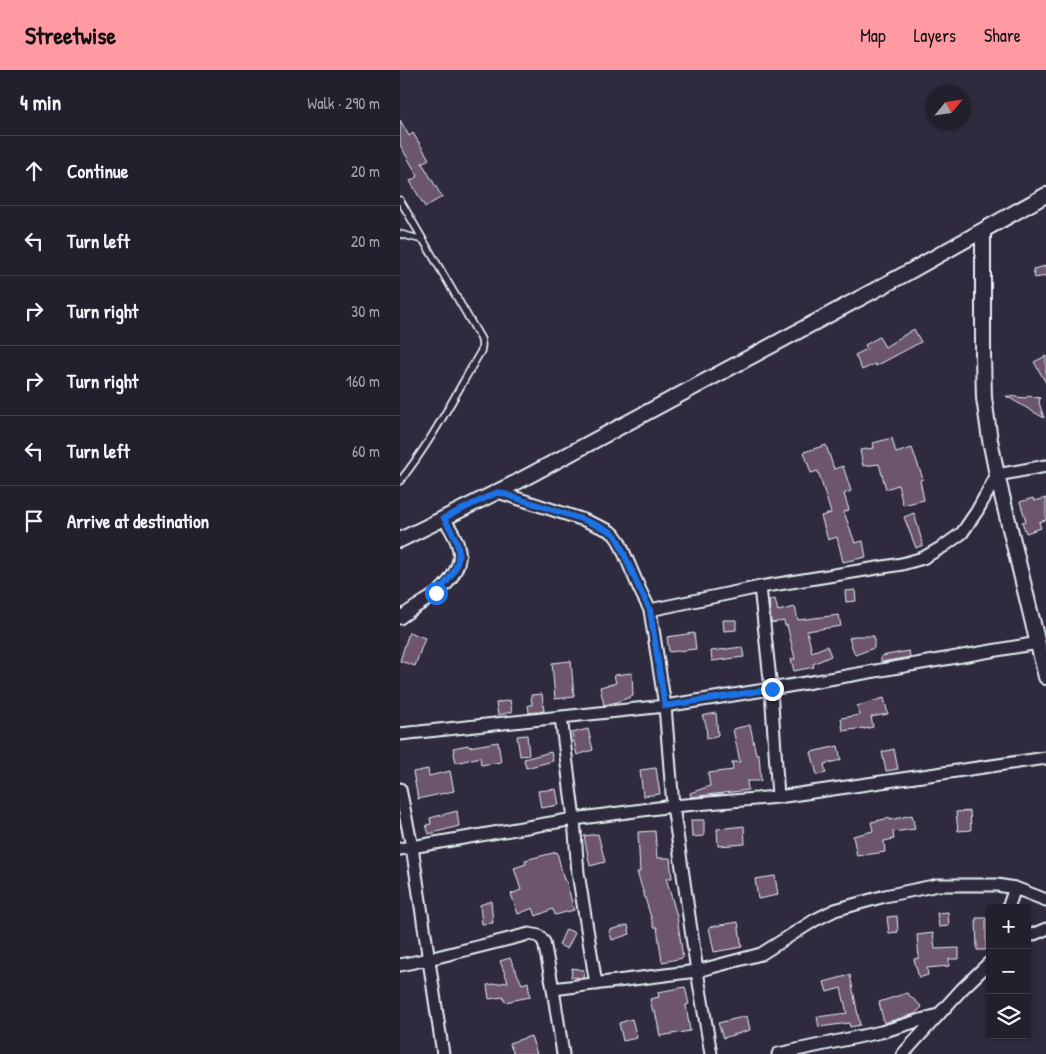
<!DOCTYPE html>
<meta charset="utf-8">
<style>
body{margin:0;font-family:"Patrick Hand",sans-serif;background:#2b2836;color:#f1f3f6}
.controls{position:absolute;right:15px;bottom:15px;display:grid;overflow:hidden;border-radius:5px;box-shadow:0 1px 4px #0004}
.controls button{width:45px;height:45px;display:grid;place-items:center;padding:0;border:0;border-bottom:1px solid #403e4a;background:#23202e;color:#f1f3f6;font:25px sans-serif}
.compass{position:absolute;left:526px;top:15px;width:45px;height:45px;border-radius:50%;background:#23202e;box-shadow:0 1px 4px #0004;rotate:61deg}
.stop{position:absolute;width:15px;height:15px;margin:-11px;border:4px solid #1a73e8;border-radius:50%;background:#fff}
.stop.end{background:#1a73e8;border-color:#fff;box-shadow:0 1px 5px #0008}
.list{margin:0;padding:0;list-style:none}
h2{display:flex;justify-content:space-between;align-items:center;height:65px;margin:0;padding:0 20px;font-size:21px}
h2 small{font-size:16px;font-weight:400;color:#a3a3aa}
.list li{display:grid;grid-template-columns:32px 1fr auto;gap:15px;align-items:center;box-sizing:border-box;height:70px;padding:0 20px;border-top:1px solid #403e4a}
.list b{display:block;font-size:19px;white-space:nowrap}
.list em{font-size:16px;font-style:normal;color:#a3a3aa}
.icon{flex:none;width:28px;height:28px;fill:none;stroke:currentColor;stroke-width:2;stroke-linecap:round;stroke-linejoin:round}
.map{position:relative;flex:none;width:646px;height:984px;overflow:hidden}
header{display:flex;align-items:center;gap:30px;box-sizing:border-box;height:70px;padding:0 25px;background:#ff9aa2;color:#111}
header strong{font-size:24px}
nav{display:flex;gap:28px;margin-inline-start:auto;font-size:18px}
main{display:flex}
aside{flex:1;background:#23202e}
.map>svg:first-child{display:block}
.building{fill:#6d576c;stroke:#e8f1f8}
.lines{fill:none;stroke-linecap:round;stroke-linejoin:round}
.service-casing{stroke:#e8f1f8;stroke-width:9}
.minor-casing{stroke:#e8f1f8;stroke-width:15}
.tertiary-casing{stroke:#e8f1f8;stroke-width:18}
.service{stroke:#2f2a3d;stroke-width:5.5}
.minor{stroke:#2f2a3d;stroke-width:11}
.tertiary{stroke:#2f2a3d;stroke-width:14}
.route{stroke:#1a73e8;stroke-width:6}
</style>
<header>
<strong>Streetwise</strong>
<nav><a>Map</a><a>Layers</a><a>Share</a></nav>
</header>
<main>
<aside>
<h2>4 min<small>Walk · 290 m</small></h2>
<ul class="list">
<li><svg class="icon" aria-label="ahead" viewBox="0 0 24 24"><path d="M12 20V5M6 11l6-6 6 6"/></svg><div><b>Continue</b></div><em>20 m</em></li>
<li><svg class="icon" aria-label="left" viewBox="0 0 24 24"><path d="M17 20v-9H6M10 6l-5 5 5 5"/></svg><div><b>Turn left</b></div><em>20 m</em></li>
<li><svg class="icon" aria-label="right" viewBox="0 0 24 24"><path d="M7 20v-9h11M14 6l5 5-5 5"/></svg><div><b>Turn right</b></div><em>30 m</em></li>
<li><svg class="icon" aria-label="right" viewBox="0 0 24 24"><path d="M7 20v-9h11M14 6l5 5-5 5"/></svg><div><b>Turn right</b></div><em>160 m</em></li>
<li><svg class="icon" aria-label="left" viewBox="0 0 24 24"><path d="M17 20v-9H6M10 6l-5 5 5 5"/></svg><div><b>Turn left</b></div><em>60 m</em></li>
<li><svg class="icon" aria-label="arrive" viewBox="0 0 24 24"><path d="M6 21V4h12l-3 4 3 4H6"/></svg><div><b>Arrive at destination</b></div></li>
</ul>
</aside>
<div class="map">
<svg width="646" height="984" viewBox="0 0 646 984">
<rect width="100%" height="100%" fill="#2f2a3d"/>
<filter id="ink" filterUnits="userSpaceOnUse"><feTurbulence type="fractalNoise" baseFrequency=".02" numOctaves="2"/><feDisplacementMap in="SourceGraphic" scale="10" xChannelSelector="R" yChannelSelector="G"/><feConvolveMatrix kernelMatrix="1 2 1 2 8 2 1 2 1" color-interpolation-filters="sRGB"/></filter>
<g filter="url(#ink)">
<path class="building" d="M0 50 9 66 13 63 29 89 22 93 42 127 25 137 10 111 18 106 0 75Z
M646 196V206L635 208 633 199Z
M514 259 521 272 476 296 475 294 462 300 455 285 467 279 465 275 479 267 485 277Z
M646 286V313L634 292Z
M606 326 626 328 628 326 640 328 639 333 644 348Z
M492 368 496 383 512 378 523 409 520 410 524 430 503 435 498 415 486 419 479 394 463 396 460 380 474 378 473 373Z
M426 375 434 399 443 396 451 421 444 424 449 440 444 442 455 473 463 471 466 487 443 492 437 467 428 470 421 446 431 443 418 401 411 403 404 382Z
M633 428 634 431 646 428V450L639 452 641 458 626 463 622 452 626 451 620 432Z
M514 443 523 475 516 478 504 447Z
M455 520 456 531 446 532 445 521Z
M375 529 378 541 395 537 398 550 439 545 441 556 407 561 412 582 427 576 431 586 413 594 414 597 394 601 391 589H395L387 555 385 556 384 551 371 553 369 530Z
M323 550H336V560L324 561Z
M9 562 25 568 15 596 0 591Z
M294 563 296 579 269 582 267 567Z
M454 566H474V578L455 585 449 568Z
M342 577 344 587 312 591 311 581Z
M509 581 510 587 481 592V586Z
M171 591 174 627 155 629 152 593Z
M232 603 233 626 217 632 204 635 200 617 216 613 214 605Z
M142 624 144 641 129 643 128 635H132L131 625Z
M484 628 488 644 471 647 473 657 464 659V658L443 661 441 648 460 645 457 636Z
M110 630 112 642 98 645 96 633Z
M316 643 318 665 307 669 306 654 302 646Z
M350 655 356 684H359L361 711H347L348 720 291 727 290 723 310 716 308 703 333 700 332 692H340L333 659Z
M188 659 193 680 177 685 172 663Z
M127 665 129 685 120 686 117 666Z
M98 672 101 692 81 695 80 687 56 693 53 678 68 675 69 677Z
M438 676 441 690 424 694 426 703 417 705 411 682Z
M494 679 498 699 486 701 482 682Z
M151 682 153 691 126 698 124 689Z
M256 698 260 724 243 726 240 700Z
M28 699 29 706 50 701 54 721 18 729 13 702Z
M156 719 159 735 141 738 138 721Z
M57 741 59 756 29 764 26 755 31 754 30 748Z
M570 741 571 760 558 761 556 742Z
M512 745 515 759 493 762 494 769 484 771 485 782 457 786 453 766 473 761 471 752 490 748V750Z
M291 750H304V766L292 767Z
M344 756 345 774 318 776 317 759Z
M255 761 257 788H270L272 808H266L277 846 283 888 262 892 257 857H254L237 802H240L238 762Z
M198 764 205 792 190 796 184 766Z
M157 782 164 810H166L174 840 155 845 153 839 136 846 133 838 118 844 111 824 121 820 114 798 126 794 125 790Z
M375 806 378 825 358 829 355 809Z
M91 831 93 853 82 854 80 835Z
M548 842 549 856 539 857 537 843Z
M497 846 498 862 489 863 487 847Z
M576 848H586V880H577Z
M338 852 342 877 314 882 309 857Z
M228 855 230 864 212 870 209 860Z
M166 859 175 863 167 879 159 875Z
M533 863 535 879 559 878V889H549V896L527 898 528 905 519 908 514 889 519 888 517 865Z
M110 888 122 914 128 912 130 927 105 932 103 927 89 929 87 915 108 912 100 891Z
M172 898 184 900 183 908 171 907Z
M450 905 460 955 450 957 449 953 419 957 417 947 447 943 441 918 427 922 424 912Z
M285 917 289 934 286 935 290 961 260 966 255 941 253 942 250 929 259 927 258 922Z
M507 923 522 937 515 944 484 953 479 932Z
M347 946 350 960 323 968 318 953Z
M232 949 237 968 223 971 219 953Z
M131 966 137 984H114L109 973Z"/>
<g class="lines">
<g class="service-casing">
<path id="service" d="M0 130 81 269 82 275 81 281C55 325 32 371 0 411
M0 164 23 170"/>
</g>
<g class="minor-casing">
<path id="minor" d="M98 422 184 450 208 460 214 464 219 471 240 520 250 540
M360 517 371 619 378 727
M0 548C11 539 24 532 36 524 48 515 62 496 59 480 57 468 50 458 44 449
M161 647 174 749 178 803 196 914
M0 664 265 636 371 619 638 573
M0 719 12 777 43 984
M0 779 174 749 273 736 378 727 646 688
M608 838 615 818
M627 867 646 859
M0 895 29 889 129 864 139 866 144 872 153 919 163 984
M153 919 297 901 361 884 415 850 435 840 485 826 538 815H597L615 818 646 830
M311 984 297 901 273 736 265 636 250 540 360 517 502 494 523 488 544 476 562 463 577 441 597 405 646 396
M378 984 481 962 538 945
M503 984 562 919 590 892"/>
</g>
<g class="tertiary-casing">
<path id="tertiary" d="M583 161V287L584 328 590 370 597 405 646 607
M0 470 117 412 505 204 646 125"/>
</g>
<use href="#service" class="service"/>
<use href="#minor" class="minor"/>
<use href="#tertiary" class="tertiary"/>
</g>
</g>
<g class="lines" filter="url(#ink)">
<path class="route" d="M36 523C53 507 66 489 54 466 51 460 47 454 44 448L98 422 184 450 208 460 214 464 218 470 240 520 250 540 265 636 372 619"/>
</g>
</svg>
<div class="controls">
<button>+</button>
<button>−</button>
<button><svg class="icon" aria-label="layers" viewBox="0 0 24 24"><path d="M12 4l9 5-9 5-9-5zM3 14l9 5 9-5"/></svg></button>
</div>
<svg class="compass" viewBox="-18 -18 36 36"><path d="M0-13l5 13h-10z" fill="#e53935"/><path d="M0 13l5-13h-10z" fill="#a3a3aa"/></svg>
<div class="stop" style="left:36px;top:523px"></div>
<div class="stop end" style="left:372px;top:619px"></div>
</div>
</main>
